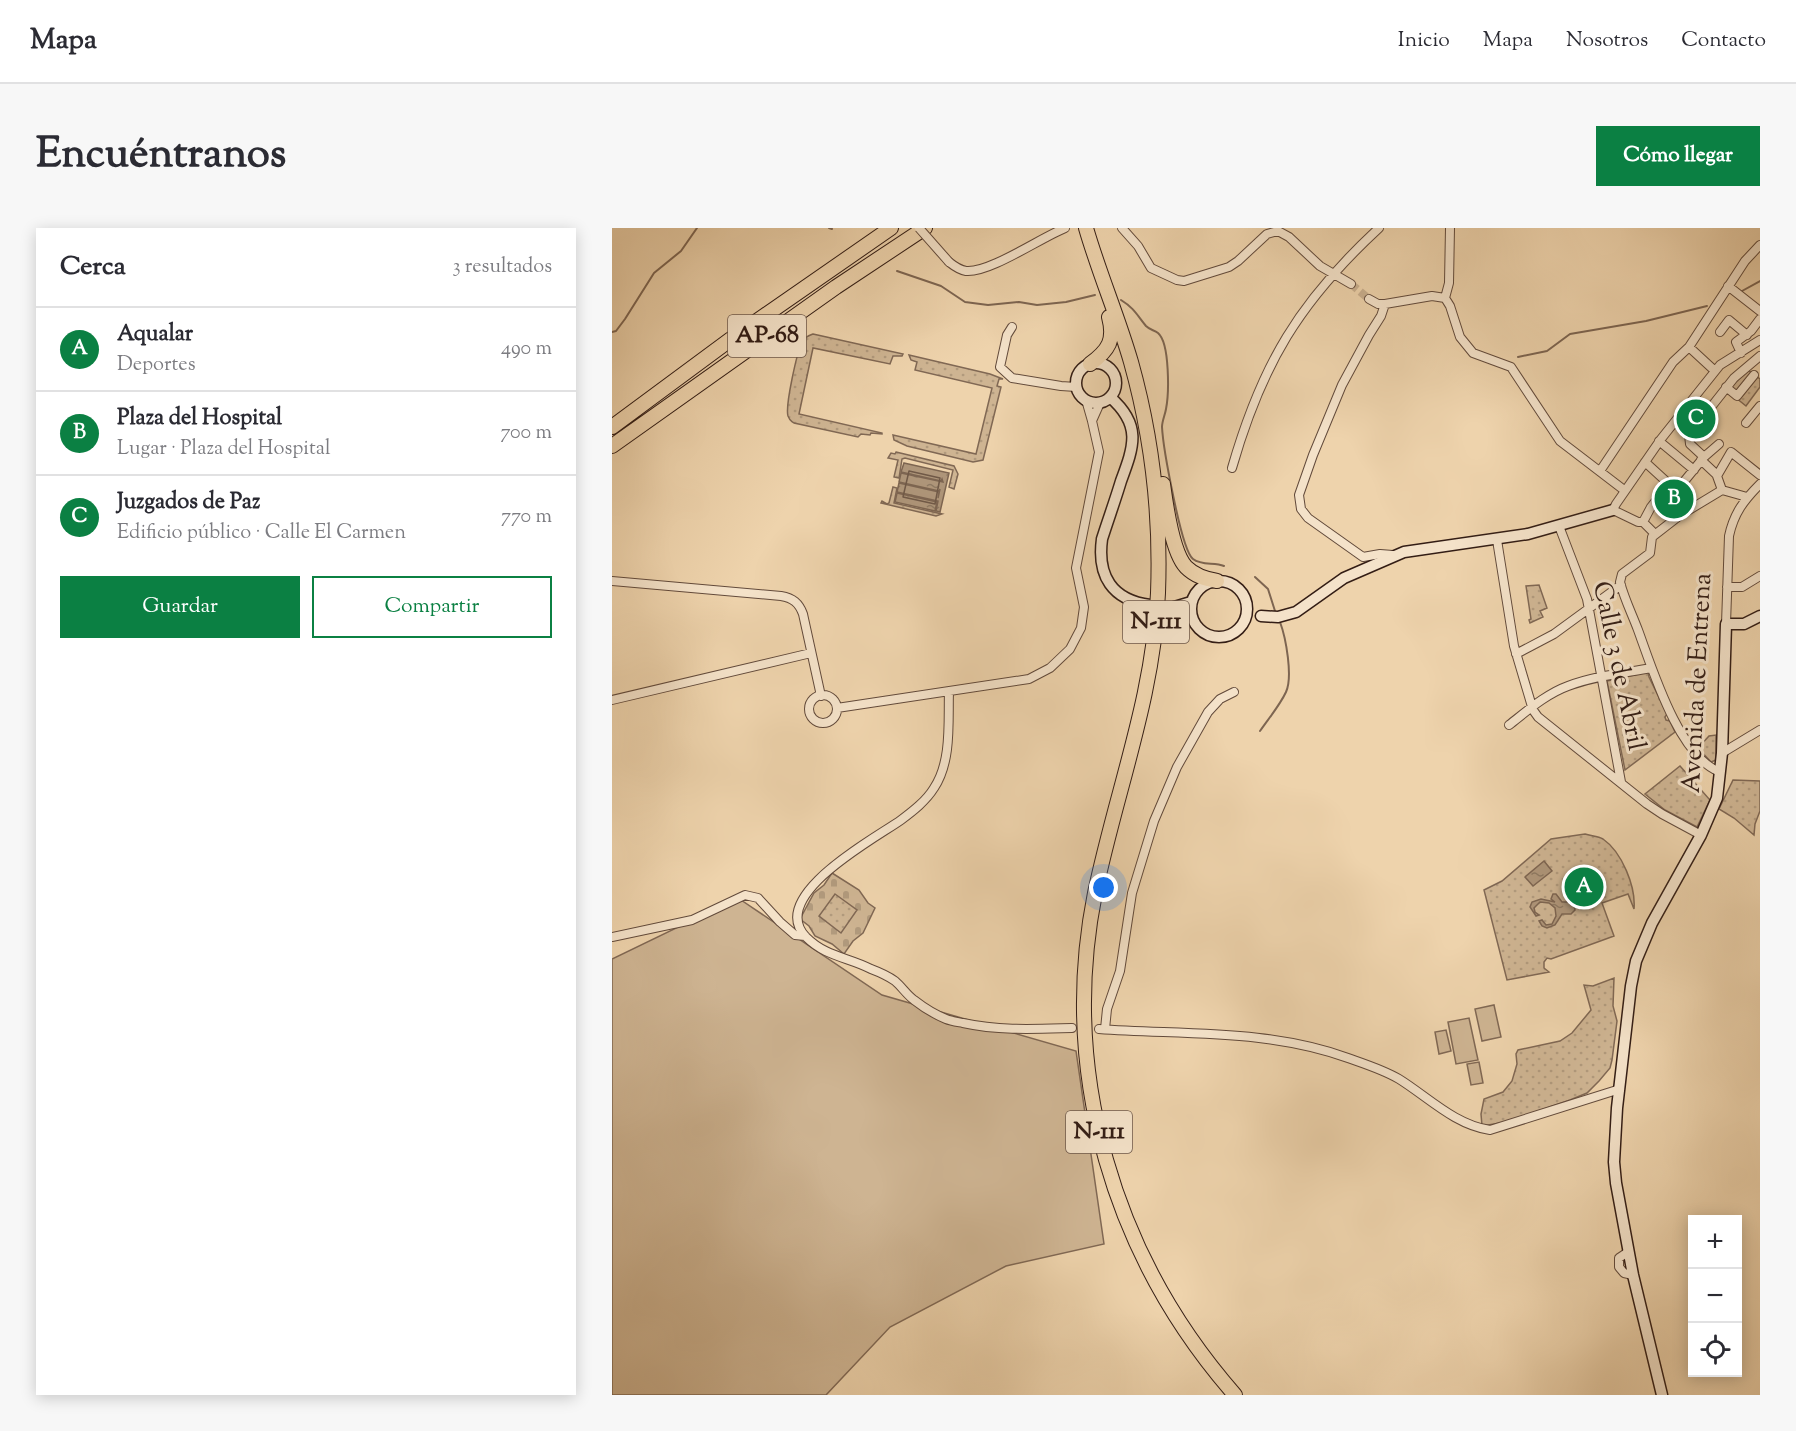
<!DOCTYPE html>
<html lang="es">
<meta charset="utf-8">
<style>
body{margin:0;font-family:"Sorts Mill Goudy",serif;background:#f7f7f7;color:#2b2b33}
.controls{position:absolute;right:18px;bottom:18px;display:grid;overflow:hidden;border-radius:0px;box-shadow:0 3px 15px #0003}
.controls button{width:54px;height:54px;display:grid;place-items:center;padding:0;border:0;border-bottom:2px solid #e1e1e2;background:#fff;color:#2b2b33;font:30px sans-serif}
.you{position:absolute;left:492px;top:660px;width:21px;height:21px;margin:-15px;border:4px solid #fff;border-radius:50%;background:#1a73e8;box-shadow:0 0 0 9px #1a73e833}
.badge{display:grid;place-items:center;width:39px;height:39px;border-radius:50%;background:#0b8043;color:#fff;font-size:20px;font-weight:700}
.pin{position:absolute;translate:-50% -50%;border:3px solid #fff;box-shadow:0 2px 6px #0006}
.list{margin:0;padding:0;list-style:none}
h2{display:flex;justify-content:space-between;align-items:center;height:78px;margin:0;padding:0 24px;font-size:26px}
h2 small{font-size:20px;font-weight:400;color:#7c7c81}
.list li{display:grid;grid-template-columns:39px 1fr auto;gap:18px;align-items:center;box-sizing:border-box;height:84px;padding:0 24px;border-top:2px solid #e1e1e2}
.list b{display:block;font-size:22px;white-space:nowrap}
.list p{margin:0;font-size:20px;white-space:nowrap;color:#7c7c81}
.list em{font-size:20px;font-style:normal;color:#7c7c81}
.actions{display:flex;gap:12px;padding:18px 24px}
.actions a{flex:1;padding:14px 0;border:2px solid #0b8043;border-radius:0px;text-align:center;font-size:21px;color:#0b8043}
.actions .main{background:#0b8043;color:#fff}
.icon{flex:none;width:33px;height:33px;fill:none;stroke:currentColor;stroke-width:2;stroke-linecap:round;stroke-linejoin:round}
.map{position:relative;flex:none;width:1148px;height:1167px;overflow:hidden;border-radius:0px}
header{display:flex;align-items:center;gap:36px;box-sizing:border-box;height:84px;padding:0 30px;background:#fff;border-bottom:2px solid #e1e1e2}
header strong{font-size:28px}
nav{display:flex;gap:33px;margin-inline-start:auto;font-size:21px}
.intro{display:flex;align-items:center;justify-content:space-between;box-sizing:border-box;height:144px;padding:0 36px}
h1{margin:0;font-size:42px}
.button{padding:15px 27px;border-radius:0px;background:#0b8043;color:#fff;font-size:21px;font-weight:700}
main{display:flex;gap:36px;padding:0 36px}
aside{flex:1;background:#fff;border-radius:0px;box-shadow:0 3px 15px #0003}
.map>svg:first-child{display:block}
.grass{fill:#ceb492;stroke:#806854;stroke-width:1.5}
.cemetery{fill:url(#cemetery-stones);stroke:#806854;stroke-width:1.5}
.park{fill:url(#park-dots);stroke:#806854;stroke-width:1.5}
.water{fill:url(#water-ripples);stroke:#7d6551;stroke-width:1.5}
.lines{fill:none;stroke-linecap:round;stroke-linejoin:round}
.shore{stroke:#705947;stroke-width:1.5}
.stream{stroke:#7d6551;stroke-width:2}
.street-tunnel{stroke:#c9af8e;stroke-width:8;stroke-dasharray:8 4;stroke-linecap:butt}
.street-casing{stroke:#624a3b;stroke-width:10}
.secondary-casing{stroke:#331d15;stroke-width:13}
.highway-casing{stroke:#331d15;stroke-width:16}
.street{stroke:#f4e2c9;stroke-width:8}
.secondary{stroke:#f4e2c9;stroke-width:10}
.highway{stroke:#eed3ac;stroke-width:14}
.street-bridge-casing{stroke:#624a3b;stroke-width:10;stroke-linecap:butt}
.street-bridge{stroke:#f4e2c9;stroke-width:8}
.labels{text-anchor:middle;dominant-baseline:central;stroke-width:6;stroke-linejoin:round;paint-order:stroke}
.shield{fill:#f4e2c9;stroke:#6d584b;stroke-width:1.5}
.shield-label{font-size:24px;font-weight:bold;fill:#331d15}
.street-label{font-size:26px;fill:#331d15;stroke:#f4e2c9}
</style>
<header>
<strong>Mapa</strong>
<nav><a>Inicio</a><a>Mapa</a><a>Nosotros</a><a>Contacto</a></nav>
</header>
<div class="intro"><h1>Encuéntranos</h1><a class="button">Cómo llegar</a></div>
<main>
<aside>
<h2>Cerca<small>3 resultados</small></h2>
<ul class="list">
<li><span class="badge">A</span><div><b>Aqualar</b><p>Deportes</p></div><em>490 m</em></li>
<li><span class="badge">B</span><div><b>Plaza del Hospital</b><p>Lugar · Plaza del Hospital</p></div><em>700 m</em></li>
<li><span class="badge">C</span><div><b>Juzgados de Paz</b><p>Edificio público · Calle El Carmen</p></div><em>770 m</em></li>
</ul>
<div class="actions"><a class="main">Guardar</a><a>Compartir</a></div>
</aside>
<div class="map">
<svg width="1148" height="1167" viewBox="0 0 1148 1167">
<defs>
<pattern id="cemetery-stones" width="16" height="16" patternUnits="userSpaceOnUse" patternTransform="scale(1.5)"><rect width="16" height="16" fill="#ceb492"/><path d="M2 7V4a2 2 0 0 1 4 0v3zM10 15v-3a2 2 0 0 1 4 0v3z" fill="#b19a7d"/></pattern>
<pattern id="park-dots" width="8" height="8" patternUnits="userSpaceOnUse" patternTransform="scale(1.5)"><rect width="8" height="8" fill="#ceb492"/><path d="M2 2h.1M6 6h.1" fill="none" stroke="#b19a7d" stroke-width="1.8" stroke-linecap="round"/></pattern>
<pattern id="water-ripples" width="26" height="14" patternUnits="userSpaceOnUse" patternTransform="scale(1.5)"><rect width="26" height="14" fill="#ae9579"/><path d="M2 4q2-2 4 0t4 0M15 11q2-2 4 0t4 0" fill="none" stroke="#8e7962"/></pattern>
</defs>
<rect width="100%" height="100%" fill="#eed3ac"/>
<filter id="stains"><feTurbulence type="fractalNoise" baseFrequency=".00333" numOctaves="4"/><feColorMatrix values="0 0 0 0 .2 0 0 0 0 .09 0 0 0 0 .02 0 0 0 .5 -.17"/></filter>
<radialGradient id="worn" r=".72"><stop offset=".6" stop-color="#630" stop-opacity="0"/><stop offset="1" stop-color="#630" stop-opacity=".3"/></radialGradient>
<path class="grass" d="M126 670 270 767 464 823 492 1016 394 1038 278 1099 214 1167H0V731Z
M882 777 889 809 870 813 863 781Z
M857 790 866 832 844 836 836 794Z
M834 802 839 823 827 826 823 804Z
M867 834 871 855 859 857 855 836Z"/>
<path class="cemetery" d="M220 645 247 662 256 675 263 680 251 705 241 713 232 726 220 716 203 708 197 698 188 691 202 665 212 657Z"/>
<path class="park" d="M201 106 291 126 290 128H281L278 136 201 120 187 186 270 205V206L259 205 258 207 249 206 246 209 182 195C178 192 178 193 176 188 173 178 185 124 190 114 193 109 196 108 201 106Z
M297 127 378 146 391 151H387L385 158 389 159 371 232 361 234 295 218 282 212 281 207 364 226 380 160 303 142 305 134 299 132Z
M1133 140 1148 151V159L1134 178 1113 161Z
M284 224 342 238 346 246 342 261 337 259 341 242 293 230 290 231 287 250 282 249 286 232 276 230 279 225 283 226Z
M281 259 285 260 282 275 330 286 324 288 269 275 270 273 275 276 277 275Z
M927 357 935 380 928 383 931 389 918 395 917 392 919 391 914 358Z
M1036 444 1037 449 1055 486 1053 489 1054 492 1058 493 1063 504 1013 542 995 453Z
M1104 507V532L1099 534 1086 520 1097 508Z
M1068 538 1098 572 1085 599 1053 582 1033 566Z
M1121 552 1148 553V583L1143 596 1142 607 1122 590 1107 581Z
M973 606C979 608 986 608 991 611 1010 624 1024 659 1022 681L1016 666 990 675 1002 708 939 731 935 730 932 734V740L937 744 895 752 872 662 890 653 939 611Z
M223 666 245 682 229 705 207 688Z
M1002 750 1001 778 1005 793 1000 832 998 840 987 853 975 865 958 872 894 894 870 898 869 886 872 871 891 864 900 853 905 836 904 826 906 822 948 813 960 805 979 782 972 757 981 758Z"/>
<path class="water" d="M292 235 337 245 328 284 324 283 326 273 285 264 287 255 327 264 326 270 328 261 327 263 287 254 289 245 331 254 330 251 329 253 289 244Z
M285 265 325 274 323 283 283 274Z
M932 633 940 643 921 658 913 649Z
M960 660a12 12 0 1 1 24 0a12 12 0 1 1-24 0Z
M941 666H944L950 674H958L962 677 963 682 959 686H950L943 697 935 700 930 698 927 693 930 692 934 697 940 696 944 688 943 680 937 675 928 674 922 680 923 684 927 687 924 688 918 679 920 674 929 671 943 674 939 671Z"/>
<g class="lines">
<path class="shore" d="M297 243 328 250 323 276 291 269Z"/>
<path class="stream" d="M217 0 220 1
M285 43 329 58 353 74 376 77 407 74 425 77 454 74 483 67
M1130 63 1148 53
M509 72C522 80 525 87 534 98 538 102 542 102 546 105 558 115 557 166 554 181 553 187 550 193 550 199 551 218 569 322 581 331 590 338 602 334 612 338
M0 104 4 103 13 91 42 45 69 23 85 0
M906 129 935 123 958 106 1034 93 1095 78
M643 349 656 361 663 383
M648 503C657 490 668 477 674 464 681 449 674 410 668 394"/>
<path class="street-tunnel" d="M739 56 757 71"/>
<g class="street-casing">
<path id="street" d="M510 0 526 18 539 40 565 52 572 53 617 39 626 33 655 6 666 3 677 9 708 38 739 56
M337 34C342 38 348 42 354 43 378 45 428 10 453 0
M1116 58 1148 83
M833 70 837 55 838 0
M757 71 766 76H773L820 68 833 70 838 78 848 109 861 125 899 139 948 213 1012 262
M773 76 769 88 757 107 730 157 701 227 687 267 689 281 696 290 751 329 768 326 781 327
M400 99 395 107 388 139 400 150 449 158 464 159
M1108 104 1117 92 1135 107
M1077 119 1103 143
M1129 125 1124 114 1139 103 1148 91
M1114 159 1125 168 1142 147
M474 172 480 193 488 175
M1134 195 1148 178
M1047 213 1082 242
M1092 229 1078 216 1077 207 1122 150 1148 128
M1089 232 1105 247
M1033 234 1057 256 1054 260
M620 240C650 136 687 74 767 0
M988 243 1061 134 1077 119 1133 33 1148 17
M1110 262 1105 248 1119 224 1148 247
M1058 264 1061 267V273L1058 277 1067 288
M1061 267 1092 229 1107 216
M1031 294H1026L1001 282 1004 276 1049 211 1108 137 1148 112
M1031 294 1039 279 1054 260
M1031 294 1043 306
M947 298 975 371 1009 554
M885 312 902 418 921 482 926 489 1035 576 1050 586 1089 607
M0 353 169 368C181 370 187 375 191 386L209 468
M1115 359H1130L1148 348
M1114 396 1117 308C1122 285 1132 272 1148 256
M904 426 942 406 1009 357
M337 463C336 494 340 533 322 560 314 573 301 583 289 592 264 610 154 668 194 709 214 729 236 729 259 741 267 744 276 748 283 753 290 759 295 767 302 772 311 779 324 787 334 791 339 793 346 794 351 795 388 803 423 801 460 800
M197 481a14 14 0 1 1 28 0a14 14 0 1 1-28 0Z
M0 472 199 425
M225 480 417 451 438 440 458 421 469 400 472 379 464 340 487 224 480 193
M897 497C915 483 934 466 956 458 982 448 1012 445 1039 440
M1110 525 1148 502
M1108 544C1067 529 1040 440 1026 402 1020 386 1012 370 1008 354L1010 346 1038 325 1040 309 1067 288 1110 262 1135 269
M0 709 80 692 133 667 146 670 168 694 183 707 193 708
M487 801C570 807 657 801 736 830 753 836 772 842 787 851 816 869 843 897 878 902L1008 861
M493 801 495 781 508 743 520 665 542 593 565 539 596 484 608 471 622 464
M1016 1024 1007 1030V1039L1012 1045 1021 1047"/>
</g>
<g class="secondary-casing">
<path id="secondary" d="M464 155a20 20 0 1 1 40 0a20 20 0 1 1-40 0Z
M498 169C530 197 522 218 509 253 503 273 496 292 490 311 485 348 500 372 538 377
M579 381a28 28 0 1 1 56 0a28 28 0 1 1-56 0Z
M579 374 559 380 579 389
M649 388 666 389 684 384 732 350 792 324 916 306 1001 282
M1050 1167 1021 1047 1004 955 1002 934 1005 880 1019 758 1024 733 1040 695 1089 607 1105 570 1110 525 1114 396H1132L1148 388"/>
</g>
<g class="highway-casing">
<path id="highway" d="M474 0C487 45 506 89 519 134 540 209 549 286 546 365 542 468 504 564 483 665 447 846 502 1029 623 1167
M478 136C497 122 503 112 497 89
M0 199 119 111 279 0
M0 218 224 59 313 0
M551 256C554 278 560 324 574 339 583 348 593 351 605 353"/>
</g>
<use href="#street" class="street"/>
<use href="#secondary" class="secondary"/>
<use href="#highway" class="highway"/>
<g class="street-bridge-casing">
<path id="street-bridge" d="M307 0 337 34"/>
</g>
<use href="#street-bridge" class="street-bridge"/>
</g>
<g class="labels">
<g class="shield">
<rect x="116" y="87" width="78" height="42" rx="4.5"/>
<rect x="511" y="373" width="66" height="42" rx="4.5"/>
<rect x="454" y="883" width="66" height="42" rx="4.5"/>
</g>
<g class="shield-label">
<text x="155" y="108">AP-68</text>
<text x="544" y="394">N-111</text>
<text x="487" y="904">N-111</text>
</g>
<g class="street-label">
<text transform="translate(1006 438) rotate(78)">Calle 3 de Abril</text>
<text transform="translate(1086 455) rotate(-87)">Avenida de Entrena</text>
</g>
</g>
<rect width="100%" height="100%" filter="url(#stains)"/>
<rect width="100%" height="100%" fill="url(#worn)"/>
</svg>
<div class="controls">
<button>+</button>
<button>−</button>
<button><svg class="icon" aria-label="locate" viewBox="0 0 24 24"><circle cx="12" cy="12" r="6"/><path d="M12 2v4M12 18v4M2 12h4M18 12h4"/></svg></button>
</div>
<div class="you"></div>
<div class="pin badge" style="left:972px;top:659px">A</div>
<div class="pin badge" style="left:1062px;top:271px">B</div>
<div class="pin badge" style="left:1084px;top:191px">C</div>
</div>
</main>
